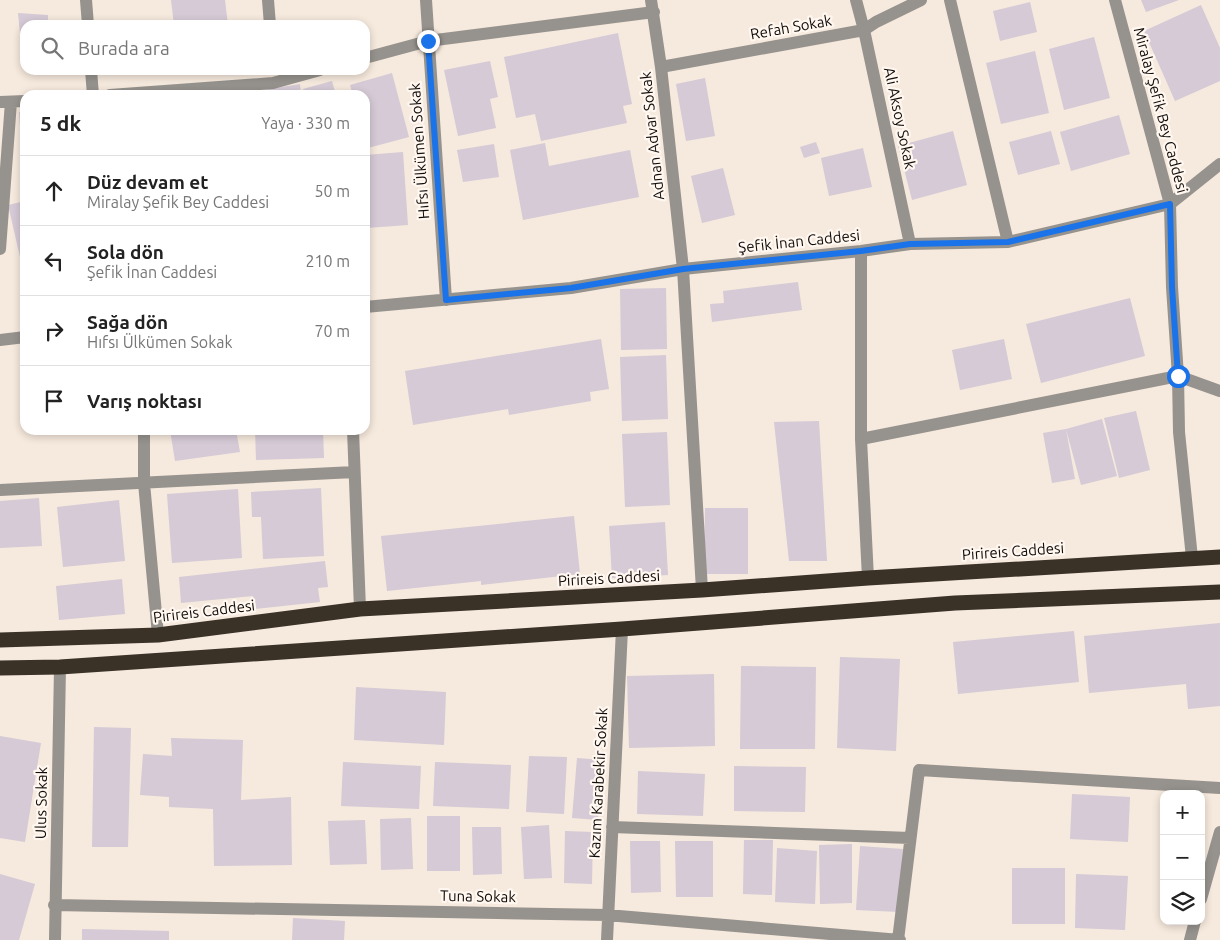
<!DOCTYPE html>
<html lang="tr">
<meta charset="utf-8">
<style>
body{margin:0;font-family:Ubuntu,sans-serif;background:#f2f2f2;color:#222}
.controls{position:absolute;right:15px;bottom:15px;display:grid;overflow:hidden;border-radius:10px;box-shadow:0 2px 8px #0003}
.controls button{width:45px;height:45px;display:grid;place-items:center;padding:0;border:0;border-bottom:1px solid #e0e0e0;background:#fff;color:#222;font:25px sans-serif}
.stop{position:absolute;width:15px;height:15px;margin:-11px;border:4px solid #1a73e8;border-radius:50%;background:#fff}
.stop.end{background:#1a73e8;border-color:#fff;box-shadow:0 1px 5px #0008}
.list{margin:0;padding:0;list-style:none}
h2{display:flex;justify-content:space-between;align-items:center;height:65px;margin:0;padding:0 20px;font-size:21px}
h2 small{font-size:16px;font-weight:400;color:#767676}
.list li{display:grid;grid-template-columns:32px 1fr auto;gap:15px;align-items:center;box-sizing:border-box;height:70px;padding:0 20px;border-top:1px solid #e0e0e0}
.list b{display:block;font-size:19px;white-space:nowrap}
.list p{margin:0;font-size:16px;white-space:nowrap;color:#767676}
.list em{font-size:16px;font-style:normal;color:#767676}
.icon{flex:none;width:28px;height:28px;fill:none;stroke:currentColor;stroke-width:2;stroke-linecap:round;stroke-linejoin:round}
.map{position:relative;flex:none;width:1220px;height:940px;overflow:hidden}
.search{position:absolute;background:#fff;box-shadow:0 2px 8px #0003;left:20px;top:20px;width:350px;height:55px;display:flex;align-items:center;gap:12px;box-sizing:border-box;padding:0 18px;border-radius:15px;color:#767676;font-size:19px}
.panel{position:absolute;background:#fff;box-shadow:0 2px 8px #0003;left:20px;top:90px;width:350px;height:345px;border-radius:15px}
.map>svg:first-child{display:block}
.building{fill:#d5cad6}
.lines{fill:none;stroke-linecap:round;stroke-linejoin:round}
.minor{stroke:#96928d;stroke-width:12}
.highway{stroke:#3a3127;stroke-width:15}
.route{stroke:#1a73e8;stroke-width:6}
.labels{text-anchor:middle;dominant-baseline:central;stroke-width:4.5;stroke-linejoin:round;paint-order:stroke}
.street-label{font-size:15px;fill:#0f0b08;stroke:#fff7f0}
</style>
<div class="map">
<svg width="1220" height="940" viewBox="0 0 1220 940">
<rect width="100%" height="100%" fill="#f6e9dd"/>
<path class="building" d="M171 0H225L228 25H174Z
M1141 0H1179L1146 12Z
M1030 2 1037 32 1000 41 993 11Z
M1201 5 1220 48V81L1175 101 1144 31Z
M18 13 48 15V25H25V54H22Z
M618 33 632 104 623 106 627 123 541 141 535 114 516 118 504 57Z
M1094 37 1110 98 1064 110 1049 49Z
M1035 51 1049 113 1001 124 986 63Z
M490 61 498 97 490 99 496 128 458 136 444 70Z
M392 73 409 137 368 148 365 139V95H353L350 85Z
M705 78 715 136 686 141 676 84Z
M332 81 336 95H304L303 89Z
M300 84 301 95H239V94Z
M19 112H25V170H23Z
M1119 115 1130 154 1071 171 1060 132Z
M953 131 967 185 912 200 898 146Z
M1051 131 1060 164 1018 175 1009 142Z
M816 142 820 153 804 158 800 147Z
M545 143 549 166 630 150 639 197 523 220 510 150Z
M494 144 499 177 463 182 457 150Z
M863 148 872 187 829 196 821 158Z
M403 152 408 225 367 228 365 155Z
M723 168 735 215 702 223 691 176Z
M25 201V256L20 257 8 205Z
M798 282 802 310 712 322 710 304 724 303 723 291Z
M666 288 667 349 621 350 620 289Z
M1130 298 1145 356 1041 383 1026 324Z
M601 339 609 389 590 392 591 401 509 415 508 409 413 425 405 371Z
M1004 339 1012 379 960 390 952 350Z
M666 355 668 419 622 421 620 357Z
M1136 411 1150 470 1119 478 1104 418Z
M1102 419 1117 476 1081 485 1066 429Z
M819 421 827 561H789L774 422Z
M1066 429 1075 479 1052 483 1043 433Z
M170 430H236L240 452 175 461Z
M255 430H323L324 458 256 460Z
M667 432 670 505 625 507 622 434Z
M321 488 324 556 263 559 261 517H252L251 492Z
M238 489 242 558 172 563 167 494Z
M39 498 42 546 0 548V501Z
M119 500 125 561 63 567 57 507Z
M705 508H748V574H704Z
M574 516 580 574 481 585V581L387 591 381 536Z
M665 522 668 575 612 578 609 526Z
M325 561 328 587 318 588 320 602 255 609 253 596 181 603 179 577Z
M122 579 125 614 59 620 56 586Z
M1220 623V706L1188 709 1186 684 1089 693 1084 636Z
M1074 631 1079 682 958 694 953 642Z
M840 657 900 659 896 751 837 748Z
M741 666 816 667 815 749H740Z
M714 674 715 746 629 748 627 676Z
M356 687 446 692 444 745 354 740Z
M94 727 131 728 128 847H92Z
M0 736 41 743 25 842 0 838Z
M171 738 243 740 241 800 291 797 292 865 214 866 213 809 169 807V797L140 795 143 754 172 756Z
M529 756 567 757 564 814 526 812Z
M577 758 603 760 598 820 572 818Z
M343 762 421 766 419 809 341 806Z
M435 762 511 765 509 809 433 806Z
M734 766 806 767 805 812 734 811Z
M638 771 705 774 703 816 637 814Z
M1072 794 1130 797 1128 842 1070 839Z
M427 816H460V871H427Z
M411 818 413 869 381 870 380 819Z
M365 820 367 864 330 865 328 821Z
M549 825 552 878 524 879 521 827Z
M472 827H501L502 874 473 875Z
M565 831 593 832 592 884 564 883Z
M744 840H773L772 895 743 894Z
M630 841H660L661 892 631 893Z
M675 841H713V897H676Z
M852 844V903L820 904 819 845Z
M860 846 903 849 899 912 856 910Z
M777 848 817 851 815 904 775 902Z
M1012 868H1065V924H1012Z
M0 874 35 884 19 940H0Z
M1076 874 1128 876 1125 930 1075 928Z
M293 918 345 921 344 940H292Z
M82 929 169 931V940H82Z"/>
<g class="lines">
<path class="minor" d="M86 0 88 25
M268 0 270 25
M426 0 446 300
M651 0 661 67 683 269 702 590
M856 0 864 30 910 244
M950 0 1008 242
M1115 0 1170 204 1172 287 1178 376 1179 432 1192 558
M365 58 428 41 654 12
M661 67 864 30 876 22 921 0
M91 70 93 95
M110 95 273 83 320 70
M0 102 25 101
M0 249 11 102
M861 251V439L868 578
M365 307 571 288 683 269 861 251 910 244 1008 242 1170 204 1220 164
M0 340 25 337
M144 430V483L158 635
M353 430 360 609
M861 439 1178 376 1220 391
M0 490 354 472
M612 827 910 838
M1201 899 1220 832
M54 905 607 915 900 940
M55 940 60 667
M607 940 622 629
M898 940 919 770 1220 788
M1190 940 1195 921"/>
<path class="highway" d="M0 640 158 635 360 609 702 590 868 578 1220 557
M0 668 60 667 622 629 955 603 1220 592"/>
</g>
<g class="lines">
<path class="route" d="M428 41 446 300 571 288 683 269 861 251 910 244 1008 242 1170 204 1172 287 1178 376"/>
</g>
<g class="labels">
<g class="street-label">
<text transform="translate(791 27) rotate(-10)">Refah Sokak</text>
<text transform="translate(1161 110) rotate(75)">Miralay Şefik Bey Caddesi</text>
<text transform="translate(900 118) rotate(78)">Ali Aksoy Sokak</text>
<text transform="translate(652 136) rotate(-96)">Adnan Advar Sokak</text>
<text transform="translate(419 151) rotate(-94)">Hıfsı Ülkümen Sokak</text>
<text transform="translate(799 241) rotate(-6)">Şefik İnan Caddesi</text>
<text transform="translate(1013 551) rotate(-4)">Pirireis Caddesi</text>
<text transform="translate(609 578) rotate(-3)">Pirireis Caddesi</text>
<text transform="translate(204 611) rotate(-7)">Pirireis Caddesi</text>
<text transform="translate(598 783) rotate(-87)">Kazım Karabekir Sokak</text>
<text transform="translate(41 803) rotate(-89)">Ulus Sokak</text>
<text transform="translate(478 896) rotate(1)">Tuna Sokak</text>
</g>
</g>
</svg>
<div class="controls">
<button>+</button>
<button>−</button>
<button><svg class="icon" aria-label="layers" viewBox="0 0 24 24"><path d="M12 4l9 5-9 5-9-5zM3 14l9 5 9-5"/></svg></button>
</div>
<div class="stop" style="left:1178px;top:376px"></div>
<div class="stop end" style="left:428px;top:41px"></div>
<div class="search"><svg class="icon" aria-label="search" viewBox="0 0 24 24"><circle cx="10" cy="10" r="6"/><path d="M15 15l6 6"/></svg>Burada ara</div>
<section class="panel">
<h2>5 dk<small>Yaya · 330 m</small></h2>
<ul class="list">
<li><svg class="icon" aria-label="ahead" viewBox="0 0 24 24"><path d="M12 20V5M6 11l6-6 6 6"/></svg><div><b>Düz devam et</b><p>Miralay Şefik Bey Caddesi</p></div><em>50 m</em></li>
<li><svg class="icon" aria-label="left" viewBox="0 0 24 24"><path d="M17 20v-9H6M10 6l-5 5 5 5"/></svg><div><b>Sola dön</b><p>Şefik İnan Caddesi</p></div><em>210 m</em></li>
<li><svg class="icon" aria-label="right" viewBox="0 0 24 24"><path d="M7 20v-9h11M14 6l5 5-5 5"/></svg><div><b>Sağa dön</b><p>Hıfsı Ülkümen Sokak</p></div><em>70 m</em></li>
<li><svg class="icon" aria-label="arrive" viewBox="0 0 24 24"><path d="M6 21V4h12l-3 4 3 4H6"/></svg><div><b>Varış noktası</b></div></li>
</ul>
</section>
</div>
